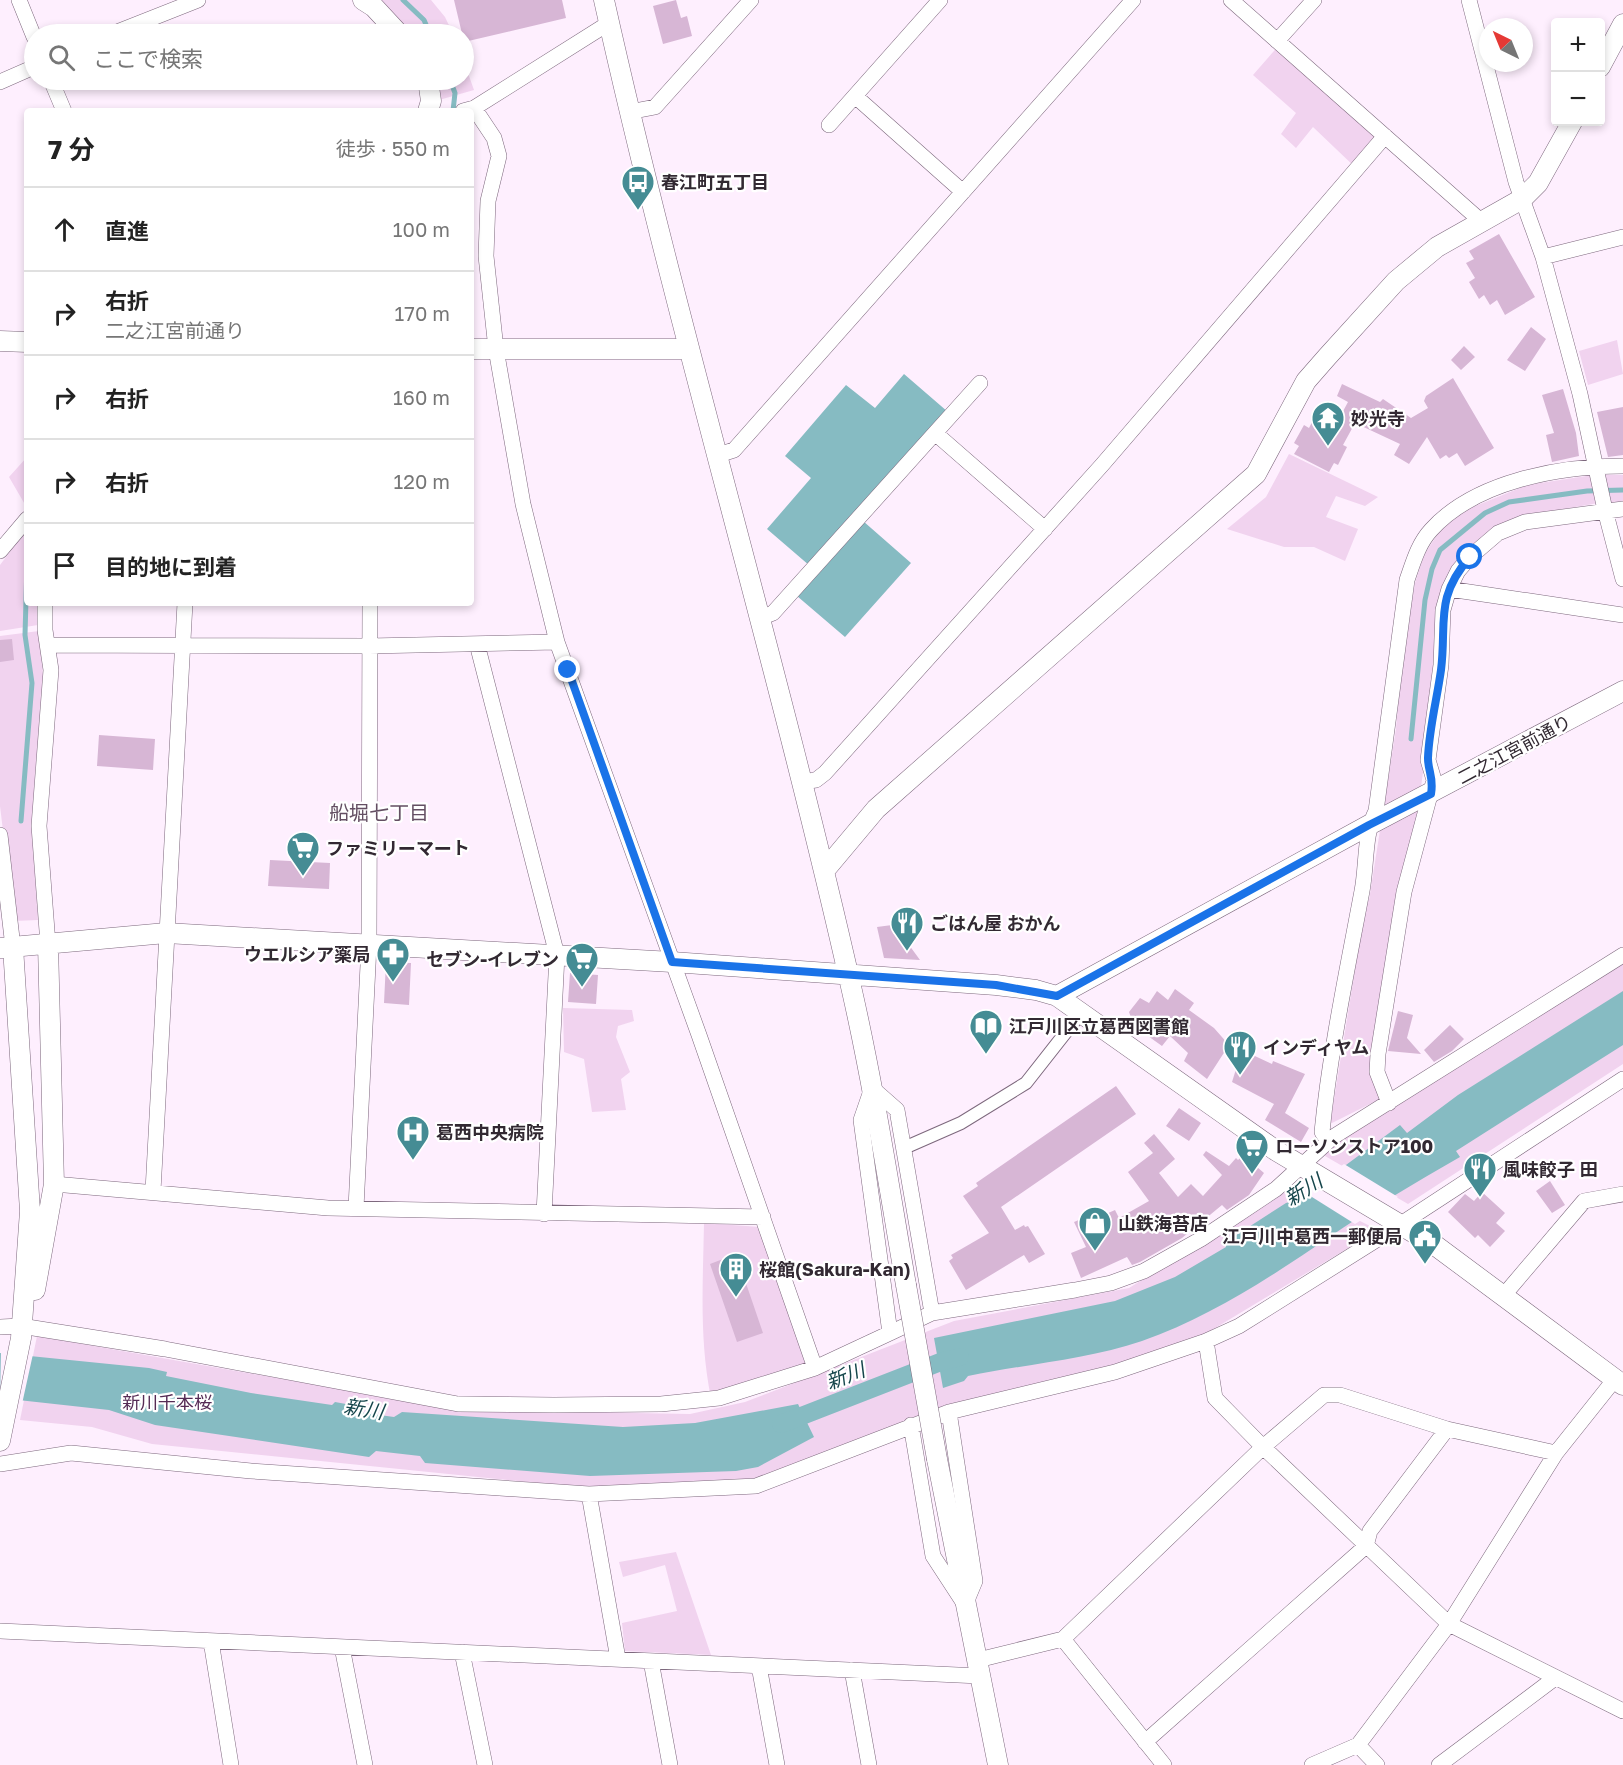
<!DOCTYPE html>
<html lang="ja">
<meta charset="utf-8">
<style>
body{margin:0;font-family:"Golos Text","Noto Sans JP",sans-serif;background:#f6f6f6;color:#222}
.controls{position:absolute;right:18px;top:18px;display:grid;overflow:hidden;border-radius:6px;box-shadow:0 3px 9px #0003}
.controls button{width:54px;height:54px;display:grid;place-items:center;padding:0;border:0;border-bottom:2px solid #e0e0e0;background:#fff;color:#222;font:30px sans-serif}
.compass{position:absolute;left:1479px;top:18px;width:54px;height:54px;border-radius:50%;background:#fff;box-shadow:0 3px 9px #0003;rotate:317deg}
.stop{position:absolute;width:18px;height:18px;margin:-14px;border:4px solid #1a73e8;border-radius:50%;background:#fff}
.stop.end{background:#1a73e8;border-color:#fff;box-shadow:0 2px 6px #0008}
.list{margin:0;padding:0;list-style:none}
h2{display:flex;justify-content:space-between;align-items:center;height:78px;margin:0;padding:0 24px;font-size:26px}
h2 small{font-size:20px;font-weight:400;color:#767676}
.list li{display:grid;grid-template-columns:39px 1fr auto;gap:18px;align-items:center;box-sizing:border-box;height:84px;padding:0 24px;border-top:2px solid #e0e0e0}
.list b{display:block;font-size:22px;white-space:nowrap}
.list p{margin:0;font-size:20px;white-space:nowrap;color:#767676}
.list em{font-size:20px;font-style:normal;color:#767676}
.icon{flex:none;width:33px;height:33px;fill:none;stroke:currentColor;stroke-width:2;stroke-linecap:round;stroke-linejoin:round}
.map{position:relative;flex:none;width:1623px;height:1765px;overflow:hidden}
.search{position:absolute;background:#fff;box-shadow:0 3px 9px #0003;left:24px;top:24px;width:450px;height:66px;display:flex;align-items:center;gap:15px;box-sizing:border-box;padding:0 21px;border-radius:33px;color:#767676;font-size:22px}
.panel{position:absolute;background:#fff;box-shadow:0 3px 9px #0003;left:24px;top:108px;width:450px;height:498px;border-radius:6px}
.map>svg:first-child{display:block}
.green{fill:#f1d3ef}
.water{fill:#86bbc2}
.pier{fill:#feeffe}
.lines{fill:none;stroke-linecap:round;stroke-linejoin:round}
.stream{stroke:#86bbc2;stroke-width:5}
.canal{stroke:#86bbc2;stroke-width:18}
.building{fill:#d7b6d5}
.pedestrian-casing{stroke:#7d687d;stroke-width:14}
.minor-casing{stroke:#7d687d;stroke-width:16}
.tertiary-casing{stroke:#7d687d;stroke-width:21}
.pedestrian{stroke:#fff;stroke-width:12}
.minor{stroke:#fff;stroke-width:15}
.tertiary{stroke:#fff;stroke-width:20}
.tertiary-bridge-casing{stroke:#7d687d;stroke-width:21;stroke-linecap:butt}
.tertiary-bridge{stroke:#fff;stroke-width:20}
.route{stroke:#1a73e8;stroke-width:8}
.labels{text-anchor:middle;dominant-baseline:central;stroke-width:4.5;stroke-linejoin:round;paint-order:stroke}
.poi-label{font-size:18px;font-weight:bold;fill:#322932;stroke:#fff;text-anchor:start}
.street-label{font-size:18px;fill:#322932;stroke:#fff}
.park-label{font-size:18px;fill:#552b55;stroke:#fff}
.neighbourhood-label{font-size:20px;fill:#644f63;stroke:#fff}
.water-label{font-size:20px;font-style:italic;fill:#15454b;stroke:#fff}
</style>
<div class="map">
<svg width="1623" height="1765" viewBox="0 0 1623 1765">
<rect width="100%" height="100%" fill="#feeffe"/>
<path class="green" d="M373 0H431L445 17 453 34H406Z
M1280 44 1385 136 1357 169 1313 127 1296 148 1281 134 1296 113 1253 75Z
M464 62 474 90 432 102 430 80H464Z
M1617 340 1623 374 1588 385 1579 351Z
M1289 454 1378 497 1365 506 1336 496 1326 517 1358 529 1345 561 1314 547H1284L1227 529 1266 497Z
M27 457V508L9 477Z
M1593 475H1623V503H1598L1530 515 1450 576 1417 816 1406 864 1380 1099 1330 1124 1366 902 1369 900 1396 729 1402 655 1415 583 1424 555 1437 535 1456 515 1468 509 1527 485Z
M27 529V603H37L38 625 0 631V565Z
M39 631 44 688 35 772 33 843 38 920 14 921 0 806V636Z
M1623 959V1064L1408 1204 1325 1156 1329 1143Z
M563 1008 632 1010 634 1021 618 1026 616 1037 630 1072 621 1079 626 1110 592 1112 584 1059 564 1052Z
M1292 1187 1378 1230 1202 1336 753 1482 586 1488 152 1444 92 1427 20 1420 37 1336 459 1410 690 1414 745 1402 954 1321 1129 1288Z
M704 1223 760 1227 810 1366 711 1398C699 1340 703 1282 704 1223Z
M676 1552 711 1655 625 1651 622 1623 677 1611 665 1565 623 1577 619 1562Z"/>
<path class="water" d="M904 374 948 412 810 566 767 529 811 478 785 456 846 385 875 408Z
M863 521 911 563 845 637 797 596Z
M1623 991V1045L1456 1151 1460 1157C1415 1183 1370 1209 1328 1238 1269 1278 1210 1317 1142 1341 1086 1360 1025 1364 968 1376L964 1381 943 1388 934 1338 1115 1301 1175 1277 1226 1247 1224 1243 1286 1203 1300 1199 1400 1125 1407 1133 1458 1095Z
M0 1353 149 1368 167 1372 166 1376 251 1393 332 1405 335 1402 346 1404 351 1411 394 1417 402 1412 623 1427 695 1423 798 1404 814 1437 758 1467 736 1471 590 1476 425 1463 420 1456 376 1451 369 1457 155 1425 109 1410 0 1398Z"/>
<path class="pier" d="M1344 1164 1398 1197 1355 1224 1304 1192Z
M1 1350 33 1354 22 1404 0 1401Z"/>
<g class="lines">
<path class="stream" d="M403 0 424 20 430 34
M450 80 455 93 453 111
M1411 739 1425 600 1432 569 1440 550 1485 513 1509 502 1587 491 1623 490
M21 821 32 683 25 635 27 564"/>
<path class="canal" d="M781 1424 943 1361 960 1357"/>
</g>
<path class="building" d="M454 0H562L566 18 464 42Z
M676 0 681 18 687 16 692 36 663 44 653 6Z
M1499 234 1535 297 1505 315 1497 300 1490 305 1484 295 1479 299 1469 282 1475 278 1466 263 1474 259 1469 251Z
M1531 327 1546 339 1525 371 1507 360Z
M1464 346 1475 357 1461 370 1451 360Z
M1453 378 1494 448 1465 466 1457 453 1449 458 1446 455 1440 459 1427 437 1409 464 1394 455 1400 444 1355 423 1343 445 1347 447 1338 465 1334 463 1329 472 1294 454 1299 446 1294 443 1304 425 1309 428 1314 418 1334 428 1348 402 1337 396 1342 384 1380 402 1383 399 1411 418 1428 408 1424 401 1426 396Z
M1563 389 1576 433 1579 456 1552 462 1546 435 1554 433 1542 395Z
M1623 407V455L1608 457 1597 412Z
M12 639 14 660 0 662V640Z
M99 735 155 739 153 770 97 766Z
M270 860 330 863 329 889 268 886Z
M892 925 901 937V934L920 960 884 958 877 927Z
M386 962 411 963 409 1005 384 1003Z
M570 973 598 975 596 1004 568 1002Z
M1175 989 1194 1003 1189 1010 1214 1028 1229 1045 1207 1079 1184 1061 1188 1053 1170 1036 1162 1046 1134 1026 1129 1012 1140 998 1149 1003 1157 991 1168 1000Z
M1398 1011 1413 1015 1407 1038 1421 1054 1388 1051Z
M1450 1025 1464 1039 1452 1051 1434 1062 1424 1050Z
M1242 1050 1272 1064 1273 1061 1305 1074 1285 1113 1309 1128 1301 1142 1265 1120 1274 1104 1232 1082Z
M1116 1086 1136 1114 1001 1207 1015 1230 1024 1225 1025 1227 1028 1226 1045 1254 1029 1263 1024 1255 966 1290 949 1261 953 1258 951 1255 989 1233 963 1196 978 1186 976 1183Z
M1179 1108 1201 1123 1189 1141 1166 1126Z
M1154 1134 1175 1159 1159 1173 1178 1197 1191 1184 1203 1196 1222 1175 1203 1155 1206 1151 1229 1166 1236 1158 1238 1160 1243 1155 1264 1173 1249 1195 1227 1210 1222 1205 1182 1238 1140 1262 1132 1265 1127 1257 1081 1278 1071 1253 1086 1247 1074 1222 1086 1217 1088 1222 1115 1210 1119 1218 1149 1201 1128 1172 1153 1153 1144 1143Z
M1550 1181 1565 1205 1552 1213 1536 1191Z
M1482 1192 1505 1213 1496 1223 1505 1231 1490 1247 1478 1235 1475 1238 1448 1212 1465 1194 1474 1201Z
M736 1254 763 1333 737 1342 710 1264Z"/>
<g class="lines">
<g class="pedestrian-casing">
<path id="pedestrian" d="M904 1148 961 1123 1026 1083 1081 1013"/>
</g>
<g class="minor-casing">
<path id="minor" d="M19 0 34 37
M1231 0 1482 222
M1469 0 1516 182 1543 257 1580 394 1605 510 1623 579
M112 34 198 0
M1277 41 1314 0
M51 80 64 111
M0 82 34 67
M855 96 963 192
M474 108 494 138 499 156 488 201 486 256 496 349 523 504 557 642 699 1035 815 1368
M463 111 474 108 609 23
M629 112 655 107 751 0
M829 125 940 0
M1543 257 1623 237
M935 433 1045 529
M718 455 734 450 1133 0
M0 551 27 519
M1449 589 1623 615
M45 603V630L51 670 39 826 48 944
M760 618 773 613 980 383
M477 644 557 955 544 1214
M48 645 369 646 557 642
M801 782 816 780 825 773 1102 465 1385 136
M0 835 13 947
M872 1088 897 1110 932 1313 890 1333 861 1120Z
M1389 1103 1377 1072 1378 1054 1404 892 1434 780 1428 760 1441 665 1443 610 1449 589 1458 571 1470 557 1498 533 1525 522 1623 509
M1328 1141 1322 1132C1330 1051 1347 971 1362 891 1367 865 1364 834 1376 811L1407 580C1413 563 1418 544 1431 530 1475 481 1560 466 1623 466
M54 1184 328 1208 763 1217
M153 1191 185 603
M356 1208 369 945 370 603
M1504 1295 1584 1201 1623 1194
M932 1313 1075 1290 1111 1283 1144 1271 1201 1239 1276 1189 1333 1137 1623 955
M0 1327 21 1326 165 1349 458 1404 554 1405 661 1404 719 1398 815 1368 890 1333
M1206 1341 1215 1398 1263 1447 1449 1624 1623 1711
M949 1412 975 1581 965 1605
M911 1425 933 1556 963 1602
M0 1464 71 1453 251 1471 589 1494 756 1486 949 1412 1115 1372 1206 1341 1239 1326 1381 1237 1623 1079
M589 1494 618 1659
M0 1631 980 1676
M1063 1639 1164 1765
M211 1641 231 1765
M342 1647 365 1765
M462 1652 485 1765
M978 1660 1063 1639 1263 1447 1324 1395H1340L1447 1429 1556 1453
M651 1661 670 1765
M759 1666 777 1765
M852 1670 869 1765
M1145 1742 1366 1546 1370 1531 1447 1429
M1358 1745 1377 1765
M1312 1765 1358 1745 1449 1624 1556 1453 1615 1379
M1439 1765 1555 1678"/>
</g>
<g class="tertiary-casing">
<path id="tertiary" d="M363 0 374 7 399 34
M604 0C678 332 777 659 852 991 874 1088 889 1187 906 1285
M1600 67 1623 24
M428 111 431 101 428 80
M0 341 27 342
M471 349H689
M824 871 876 809 1256 474 1306 381 1327 357 1396 281 1437 247 1522 199 1538 183 1572 122
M0 948 166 933 672 962 996 985 1036 990 1057 996 1275 1150 1436 1246 1623 1385
M1057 996 1369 825 1623 691
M35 1290 54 1184 48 944
M0 1441 21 1338 30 1211 13 947
M937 1459 998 1765"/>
</g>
<use href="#pedestrian" class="pedestrian"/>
<use href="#minor" class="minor"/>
<use href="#tertiary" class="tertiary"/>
<g class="tertiary-bridge-casing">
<path id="tertiary-bridge" d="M906 1285 937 1459"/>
</g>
<use href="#tertiary-bridge" class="tertiary-bridge"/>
</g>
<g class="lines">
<path class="route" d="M568 670 672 962 996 985 1057 996 1369 825 1431 794C1434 777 1428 772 1428 758 1429 729 1437 699 1441 670 1447 623 1434 598 1470 557"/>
</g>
<defs>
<g id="bus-pin" transform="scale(1.725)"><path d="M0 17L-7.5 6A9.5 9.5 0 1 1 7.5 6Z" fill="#458c94" stroke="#fff"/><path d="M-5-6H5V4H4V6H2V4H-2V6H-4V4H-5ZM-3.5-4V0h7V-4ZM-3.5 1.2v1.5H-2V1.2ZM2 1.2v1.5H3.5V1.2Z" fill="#fff"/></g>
<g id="temple-pin" transform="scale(1.725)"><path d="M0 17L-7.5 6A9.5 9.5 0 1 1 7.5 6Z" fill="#458c94" stroke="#fff"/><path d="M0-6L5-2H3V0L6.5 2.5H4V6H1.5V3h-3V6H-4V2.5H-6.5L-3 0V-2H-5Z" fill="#fff"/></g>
<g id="supermarket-pin" transform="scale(1.725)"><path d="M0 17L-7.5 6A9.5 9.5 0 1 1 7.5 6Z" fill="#458c94" stroke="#fff"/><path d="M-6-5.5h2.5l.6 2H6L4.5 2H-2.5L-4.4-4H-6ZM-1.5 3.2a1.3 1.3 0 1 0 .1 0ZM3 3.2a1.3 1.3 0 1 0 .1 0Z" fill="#fff"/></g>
<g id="restaurant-pin" transform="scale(1.725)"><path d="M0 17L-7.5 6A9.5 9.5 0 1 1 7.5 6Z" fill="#458c94" stroke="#fff"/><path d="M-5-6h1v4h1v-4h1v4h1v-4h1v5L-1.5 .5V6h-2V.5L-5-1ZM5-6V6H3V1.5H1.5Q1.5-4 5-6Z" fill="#fff"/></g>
<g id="pharmacy-pin" transform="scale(1.725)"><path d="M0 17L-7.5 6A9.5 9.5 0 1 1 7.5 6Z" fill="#458c94" stroke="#fff"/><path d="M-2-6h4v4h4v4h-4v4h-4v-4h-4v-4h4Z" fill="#fff"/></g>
<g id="library-pin" transform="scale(1.725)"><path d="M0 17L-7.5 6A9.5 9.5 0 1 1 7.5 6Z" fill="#458c94" stroke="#fff"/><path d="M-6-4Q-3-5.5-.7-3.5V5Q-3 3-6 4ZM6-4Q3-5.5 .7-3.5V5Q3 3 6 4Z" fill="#fff"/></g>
<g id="hospital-pin" transform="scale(1.725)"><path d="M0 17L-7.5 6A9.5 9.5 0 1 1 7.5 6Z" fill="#458c94" stroke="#fff"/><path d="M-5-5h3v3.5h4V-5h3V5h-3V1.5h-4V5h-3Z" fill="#fff"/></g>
<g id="shop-pin" transform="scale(1.725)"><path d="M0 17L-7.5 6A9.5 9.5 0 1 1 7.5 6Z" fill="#458c94" stroke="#fff"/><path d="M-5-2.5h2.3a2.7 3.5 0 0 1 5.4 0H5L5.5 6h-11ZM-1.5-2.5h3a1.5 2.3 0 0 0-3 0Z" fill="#fff"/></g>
<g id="civic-pin" transform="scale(1.725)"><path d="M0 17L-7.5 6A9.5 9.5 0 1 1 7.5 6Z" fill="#458c94" stroke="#fff"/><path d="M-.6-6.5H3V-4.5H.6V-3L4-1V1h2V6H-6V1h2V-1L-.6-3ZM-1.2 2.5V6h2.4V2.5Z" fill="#fff"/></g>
<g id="building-pin" transform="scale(1.725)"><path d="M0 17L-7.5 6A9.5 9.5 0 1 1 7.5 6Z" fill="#458c94" stroke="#fff"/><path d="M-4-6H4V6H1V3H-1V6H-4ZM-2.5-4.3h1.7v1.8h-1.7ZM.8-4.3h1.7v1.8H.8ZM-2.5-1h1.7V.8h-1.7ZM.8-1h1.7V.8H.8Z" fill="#fff"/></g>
</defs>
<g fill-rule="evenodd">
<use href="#bus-pin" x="638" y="182"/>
<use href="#temple-pin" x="1328" y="418"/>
<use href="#supermarket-pin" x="303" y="848"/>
<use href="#restaurant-pin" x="907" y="923"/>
<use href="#pharmacy-pin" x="393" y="954"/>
<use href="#supermarket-pin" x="582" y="959"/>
<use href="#library-pin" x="986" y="1026"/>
<use href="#restaurant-pin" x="1240" y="1047"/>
<use href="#hospital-pin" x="413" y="1132"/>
<use href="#supermarket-pin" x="1252" y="1146"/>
<use href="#restaurant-pin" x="1480" y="1169"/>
<use href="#shop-pin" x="1095" y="1223"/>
<use href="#civic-pin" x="1425" y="1236"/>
<use href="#building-pin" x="736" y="1269"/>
</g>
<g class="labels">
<g class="poi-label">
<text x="661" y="182">春江町五丁目</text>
<text x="1351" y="418">妙光寺</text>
<text x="326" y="848">ファミリーマート</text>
<text x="930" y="923">ごはん屋 おかん</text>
<text x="370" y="954" text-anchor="end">ウエルシア薬局</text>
<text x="559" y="959" text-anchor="end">セブン-イレブン</text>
<text x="1009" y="1026">江戸川区立葛西図書館</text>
<text x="1263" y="1047">インディヤム</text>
<text x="436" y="1132">葛西中央病院</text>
<text x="1275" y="1146">ローソンストア100</text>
<text x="1503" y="1169">風味餃子 田</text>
<text x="1118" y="1223">山鉄海苔店</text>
<text x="1402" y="1236" text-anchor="end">江戸川中葛西一郵便局</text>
<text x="759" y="1269">桜館(Sakura-Kan)</text>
</g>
<g class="street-label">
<text transform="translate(1514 749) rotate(-28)">二之江宮前通り</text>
</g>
<g class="park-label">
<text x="167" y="1402">新川千本桜</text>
</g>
<g class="neighbourhood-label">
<text x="379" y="812">船堀七丁目</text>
</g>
<g class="water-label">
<text transform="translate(1303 1189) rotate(-32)">新川</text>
<text transform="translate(845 1375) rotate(-21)">新川</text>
<text transform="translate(364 1408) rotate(9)">新川</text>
</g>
</g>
</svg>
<div class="controls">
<button>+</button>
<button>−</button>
</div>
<svg class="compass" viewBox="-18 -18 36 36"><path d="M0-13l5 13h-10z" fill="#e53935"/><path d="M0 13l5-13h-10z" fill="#767676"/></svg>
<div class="stop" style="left:1470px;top:557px"></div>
<div class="stop end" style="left:568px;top:670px"></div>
<div class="search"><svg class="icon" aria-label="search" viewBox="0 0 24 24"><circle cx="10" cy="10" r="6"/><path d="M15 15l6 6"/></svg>ここで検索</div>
<section class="panel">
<h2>7 分<small>徒歩 · 550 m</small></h2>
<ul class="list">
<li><svg class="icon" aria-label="ahead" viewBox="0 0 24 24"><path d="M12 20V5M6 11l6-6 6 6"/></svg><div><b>直進</b></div><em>100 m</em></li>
<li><svg class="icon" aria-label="right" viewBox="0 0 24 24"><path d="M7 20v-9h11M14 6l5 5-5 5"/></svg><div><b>右折</b><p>二之江宮前通り</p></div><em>170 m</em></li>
<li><svg class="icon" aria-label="right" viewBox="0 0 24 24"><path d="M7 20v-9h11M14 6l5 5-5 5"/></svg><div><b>右折</b></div><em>160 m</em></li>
<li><svg class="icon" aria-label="right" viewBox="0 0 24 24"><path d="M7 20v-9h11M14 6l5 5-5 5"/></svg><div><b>右折</b></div><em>120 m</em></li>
<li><svg class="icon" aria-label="arrive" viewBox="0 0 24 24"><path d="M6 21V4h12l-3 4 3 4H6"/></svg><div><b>目的地に到着</b></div></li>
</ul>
</section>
</div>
